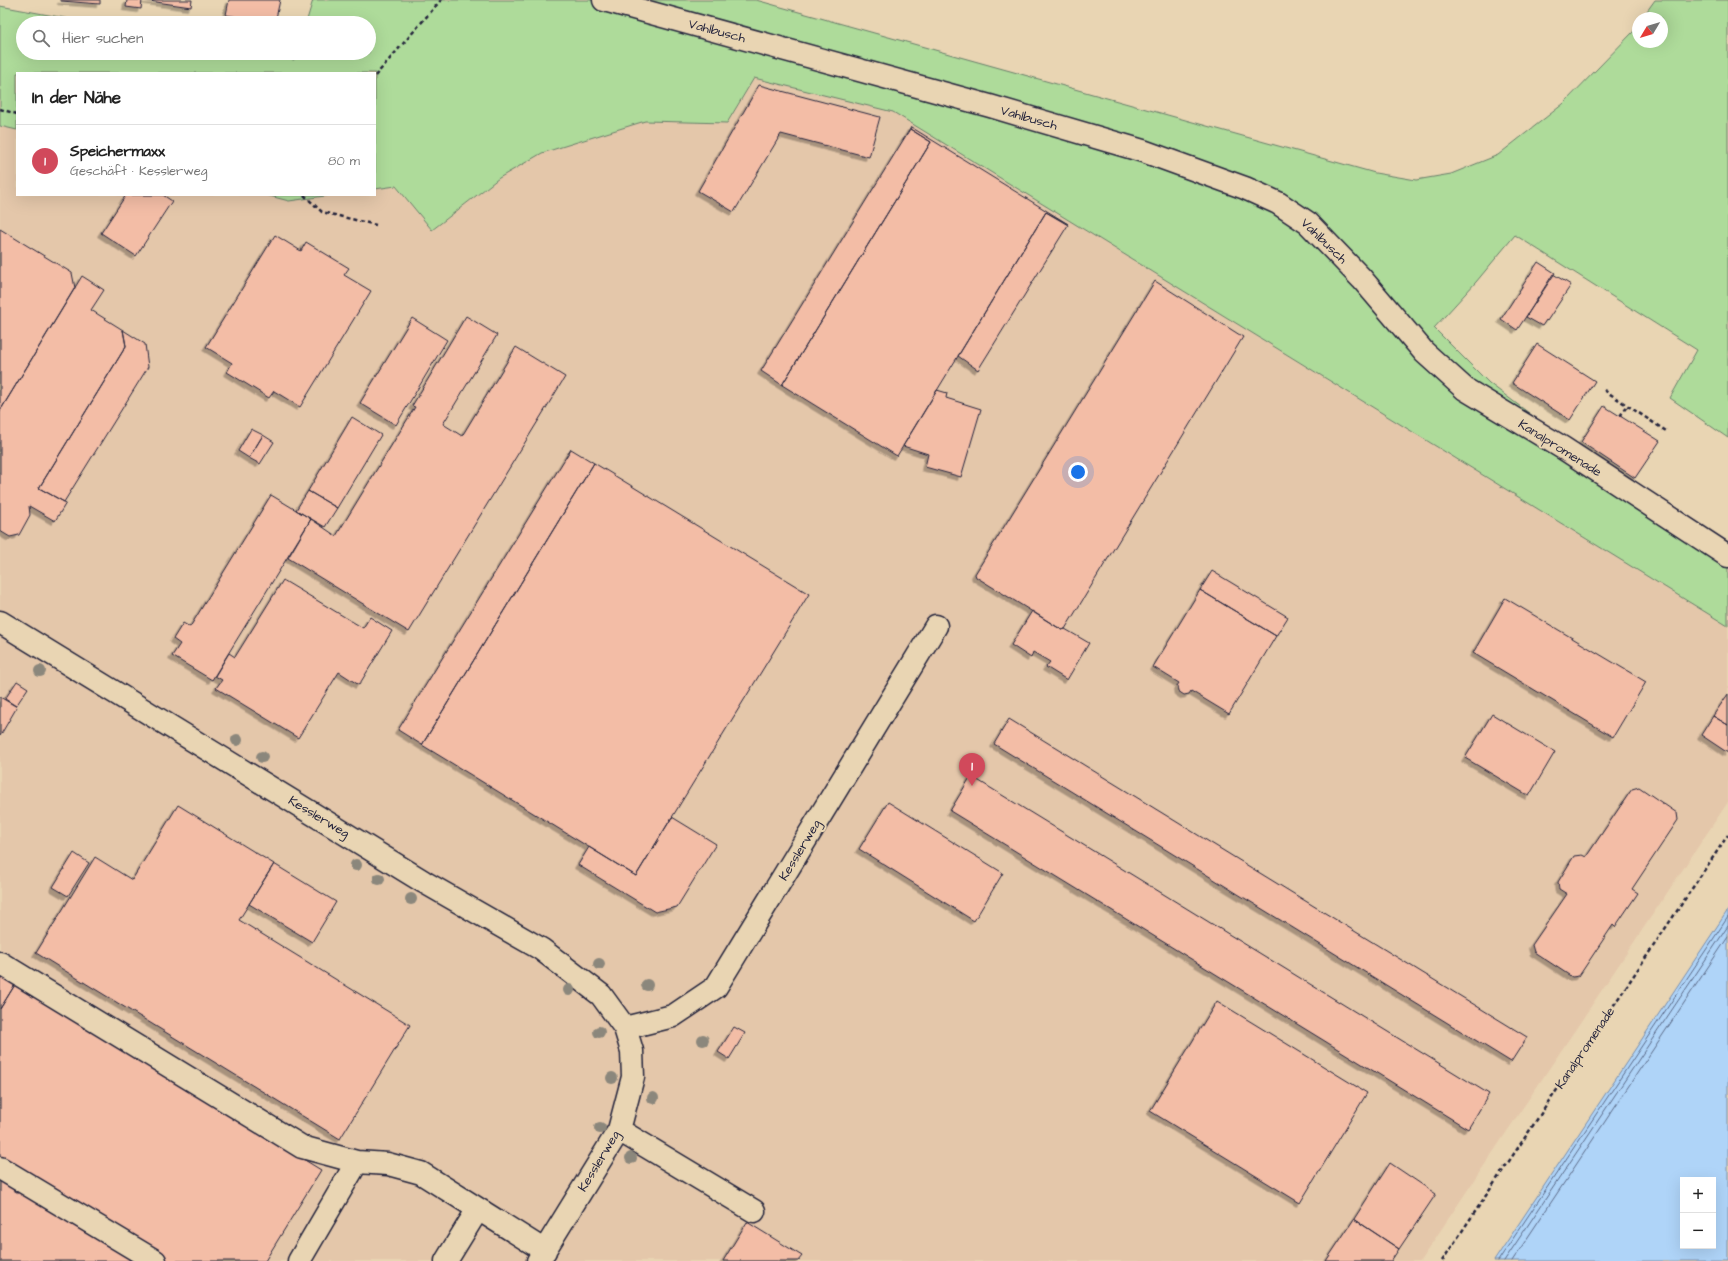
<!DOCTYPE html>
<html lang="de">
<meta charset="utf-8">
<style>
body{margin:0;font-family:"Architects Daughter",sans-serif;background:#f6f6f6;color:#222}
.controls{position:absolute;right:12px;bottom:12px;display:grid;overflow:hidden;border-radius:0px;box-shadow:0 4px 16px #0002}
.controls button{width:36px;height:36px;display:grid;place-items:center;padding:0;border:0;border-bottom:1px solid #e0e0e0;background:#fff;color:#222;font:20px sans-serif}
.compass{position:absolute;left:1632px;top:12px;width:36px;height:36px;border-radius:50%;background:#fff;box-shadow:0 4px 16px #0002;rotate:232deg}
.you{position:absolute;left:1078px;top:472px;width:14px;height:14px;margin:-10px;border:3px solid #fff;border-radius:50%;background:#1a73e8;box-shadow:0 0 0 6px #1a73e833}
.badge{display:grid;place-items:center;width:26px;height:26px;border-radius:50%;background:#d1495b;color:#fff;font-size:13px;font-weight:700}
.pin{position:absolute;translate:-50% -33px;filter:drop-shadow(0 1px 2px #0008)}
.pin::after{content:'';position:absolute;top:21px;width:14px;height:12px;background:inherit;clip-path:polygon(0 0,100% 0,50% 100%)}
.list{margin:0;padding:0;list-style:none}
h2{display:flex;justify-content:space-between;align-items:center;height:52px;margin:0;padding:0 16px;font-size:17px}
h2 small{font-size:13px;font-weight:400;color:#767676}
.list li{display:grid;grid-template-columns:26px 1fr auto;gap:12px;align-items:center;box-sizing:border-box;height:72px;padding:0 16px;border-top:1px solid #e0e0e0}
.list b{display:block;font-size:15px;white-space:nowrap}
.list p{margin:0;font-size:13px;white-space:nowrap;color:#767676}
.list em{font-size:13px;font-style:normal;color:#767676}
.icon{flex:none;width:22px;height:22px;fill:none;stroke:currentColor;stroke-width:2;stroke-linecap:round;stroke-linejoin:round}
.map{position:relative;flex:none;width:1728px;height:1261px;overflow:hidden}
.search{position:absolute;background:#fff;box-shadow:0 4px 16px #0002;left:16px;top:16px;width:360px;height:44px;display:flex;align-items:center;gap:10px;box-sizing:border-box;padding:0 14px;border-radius:22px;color:#767676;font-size:15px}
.panel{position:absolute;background:#fff;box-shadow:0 4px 16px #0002;left:16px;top:72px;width:360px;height:124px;border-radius:0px}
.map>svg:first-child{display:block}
.built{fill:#e4c7aa}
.green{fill:#aedb9a;stroke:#687e6a}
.water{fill:#afd4f8;stroke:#778dac;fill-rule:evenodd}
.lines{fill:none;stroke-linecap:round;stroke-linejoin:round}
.shore{stroke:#5a6987;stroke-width:1}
.building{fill:#f3bda6;stroke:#22223b;filter:url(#shadow)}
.minor-casing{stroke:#22223b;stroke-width:25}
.path{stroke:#22223b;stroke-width:2.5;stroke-dasharray:4 3;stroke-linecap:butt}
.minor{stroke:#e9d5b3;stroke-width:22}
.tree{fill:#8b877b}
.labels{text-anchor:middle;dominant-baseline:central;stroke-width:4;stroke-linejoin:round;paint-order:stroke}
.street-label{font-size:13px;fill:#22223b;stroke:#e9d5b3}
</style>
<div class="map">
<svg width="1728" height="1261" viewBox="0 0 1728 1261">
<defs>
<filter id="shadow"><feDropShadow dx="-3.5" dy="3.5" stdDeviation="0" flood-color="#0004"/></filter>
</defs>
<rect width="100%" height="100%" fill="#e9d5b3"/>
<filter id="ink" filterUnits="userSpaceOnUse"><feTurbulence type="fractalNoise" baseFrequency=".025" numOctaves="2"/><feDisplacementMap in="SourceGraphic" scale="8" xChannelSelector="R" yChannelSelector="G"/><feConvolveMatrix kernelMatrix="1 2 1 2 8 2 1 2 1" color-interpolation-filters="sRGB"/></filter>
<g filter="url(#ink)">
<path class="built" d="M754 78 893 112 1728 626V802L1420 1261H0V126L17 130V195H266L289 201 332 195H375V189L396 186 432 230 499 178 542 153 645 121 727 123Z"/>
<path class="green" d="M313 0H756L1375 173 1416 180 1451 174 1498 155 1563 104 1633 32 1638 24V42H1662V18H1642L1655 0H1728V438L1670 398 1697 350 1515 235 1476 282 1434 328 1489 383 1606 471 1728 547V626L893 112 754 78 727 123 645 121 542 153 499 178 432 230 396 186 375 189V73H17V130L0 126V6L92 23H23V53H255L294 60 297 53H369V23H306Z
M266 195H332L289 201Z"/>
<path class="water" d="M1728 910V1261H1494ZM1683 1180H1713V1246H1683Z"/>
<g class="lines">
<path class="shore" d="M1498 1261 1728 917
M1504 1261 1728 926
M1512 1261 1728 937"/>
</g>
<path class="building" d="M61 0H100V4L61 1Z
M127 0H142L141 9 126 7Z
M142 0H192L191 7Z
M229 0H280L275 23 226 15Z
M759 85 880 117 869 157 781 134 734 212 698 191Z
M911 127 1068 224 1046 212 897 456 782 385 931 142 910 129Z
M910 129 931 142 782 385 761 371Z
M126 195H163L172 201 136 256 101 233Z
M1046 212 1068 225 978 370 958 356Z
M0 229 72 273 75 288 0 411Z
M275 235 301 251 306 242 349 268 344 275 371 291 300 407 274 391 269 398 227 372 232 363 206 347Z
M1538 262 1555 273 1517 330 1501 319Z
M1553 274 1571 285 1547 321 1546 320 1542 326 1526 317Z
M82 276 104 290 91 310 123 330 126 346 39 488 66 503 55 521 29 506 30 515 19 535 10 537 0 531V411Z
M1155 281 1243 337 1065 629 1062 630 976 577 975 574Z
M466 316 497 335 443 424 462 436 516 347 565 377 409 632 288 558 311 519 336 536 415 407 412 406Z
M412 318 447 340 396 425 360 403Z
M123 330 145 344 148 367 64 502 39 488 126 346Z
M1537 344 1595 381 1570 420 1512 383Z
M937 390 947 393 946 398 981 409 961 477 925 467 928 454 903 446Z
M1604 406 1660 441 1635 478 1581 442Z
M352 417 381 435 337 508 308 491Z
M251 429 263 435 249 458 238 451Z
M263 435 274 442 260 464 249 458Z
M571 449 594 463 422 745 398 730Z
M594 463 809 594 636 876 422 745Z
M308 491 337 508 325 527 296 510Z
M271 495 311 519 212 680 172 656 180 644 173 639 183 623 190 627Z
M1212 571 1288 617 1276 636 1200 590Z
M283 580 363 628 370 617 392 631 359 685 339 672 298 738 216 688 222 680 215 676 229 653 235 657Z
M1200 590 1276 636 1229 714 1191 691 1189 694 1184 695 1178 691 1177 686 1179 683 1153 667Z
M1505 598 1646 682 1613 737 1473 653Z
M1032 611 1062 630 1065 629 1089 643 1067 680 1046 667 1050 662 1033 652 1031 658 1011 645Z
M17 681 28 688 16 706 5 699Z
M1728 694V725L1713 716Z
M0 697 17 707 0 736Z
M1492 714 1555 752 1529 796 1465 758Z
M1713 716 1728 725V753L1701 735Z
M1009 719 1527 1037 1511 1062 994 744Z
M971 776 1489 1094 1468 1129 950 811Z
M1639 787 1677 813 1678 820 1632 889 1638 893 1615 927 1613 925 1579 976 1572 977 1534 952 1532 945 1567 894 1559 889 1558 882 1574 856 1582 855 1586 857 1632 789Z
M888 802 1003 873 974 921 859 849Z
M178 805 274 864 239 920 410 1025 340 1139 36 953 95 857 132 880Z
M672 817 716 844 677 907 655 912 578 865 589 847 636 876Z
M74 853 89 863 68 896 53 887Z
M274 864 336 902 312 942 249 904Z
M0 973 16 983 0 1009Z
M16 983 321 1170 265 1261H151L0 1168V1009Z
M1217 1001 1367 1093 1300 1203 1150 1111Z
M734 1027 745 1033 729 1059 718 1052Z
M1390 1163 1436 1194 1399 1249 1354 1219Z
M0 1168 151 1261H0Z
M1354 1219 1399 1249 1391 1261H1326Z
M747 1222 802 1256 798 1261H723Z"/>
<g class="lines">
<g class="minor-casing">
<path id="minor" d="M604 0 990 106 1143 151 1245 188 1278 203 1308 223 1362 279 1424 352 1465 389 1563 448 1728 556
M0 622 424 882 541 949 601 995 625 1028 632 1051 633 1077 619 1130 538 1261
M0 963 302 1147 357 1162 388 1164 421 1173 545 1251
M625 1028 673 1016 716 987 936 626
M619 1130 754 1211
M0 1168 155 1261
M299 1261 357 1162
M446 1261 478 1209"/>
</g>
<path class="path" d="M375 76 441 0
M0 109 17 114
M304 195 322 212 376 225
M1604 390 1666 431
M1620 416 1628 405
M1442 1261 1728 835"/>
<use href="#minor" class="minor"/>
</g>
<g class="tree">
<circle cx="40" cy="671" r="6"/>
<circle cx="237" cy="740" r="6"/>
<circle cx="262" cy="757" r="6"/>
<circle cx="356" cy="865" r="6"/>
<circle cx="379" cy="879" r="6"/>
<circle cx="411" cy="899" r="6"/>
<circle cx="599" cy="964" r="6"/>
<circle cx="647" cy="985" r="6"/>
<circle cx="569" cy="990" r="6"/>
<circle cx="599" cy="1032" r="6"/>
<circle cx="703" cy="1040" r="6"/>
<circle cx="612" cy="1078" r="6"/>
<circle cx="653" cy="1098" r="6"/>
<circle cx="600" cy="1128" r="6"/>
<circle cx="631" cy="1158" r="6"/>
</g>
</g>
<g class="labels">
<g class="street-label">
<text transform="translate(717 31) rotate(15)">Vahlbusch</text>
<text transform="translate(1029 118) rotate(16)">Vahlbusch</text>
<text transform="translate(1324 241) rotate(44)">Vahlbusch</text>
<text transform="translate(1560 448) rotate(32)">Kanalpromenade</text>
<text transform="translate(319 817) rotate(31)">Kesslerweg</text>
<text transform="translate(800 850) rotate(-59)">Kesslerweg</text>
<text transform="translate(1585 1048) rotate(-56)">Kanalpromenade</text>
<text transform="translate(599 1161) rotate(-59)">Kesslerweg</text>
</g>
</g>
</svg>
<div class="controls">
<button>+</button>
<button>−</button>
</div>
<svg class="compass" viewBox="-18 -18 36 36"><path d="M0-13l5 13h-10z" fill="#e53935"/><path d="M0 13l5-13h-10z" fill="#767676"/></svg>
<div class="you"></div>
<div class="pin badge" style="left:972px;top:786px">1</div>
<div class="search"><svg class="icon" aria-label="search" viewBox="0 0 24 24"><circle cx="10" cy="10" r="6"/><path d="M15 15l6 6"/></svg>Hier suchen</div>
<section class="panel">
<h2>In der Nähe<small></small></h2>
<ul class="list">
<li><span class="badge">1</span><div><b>Speichermaxx</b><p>Geschäft · Kesslerweg</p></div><em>80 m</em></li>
</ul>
</section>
</div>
